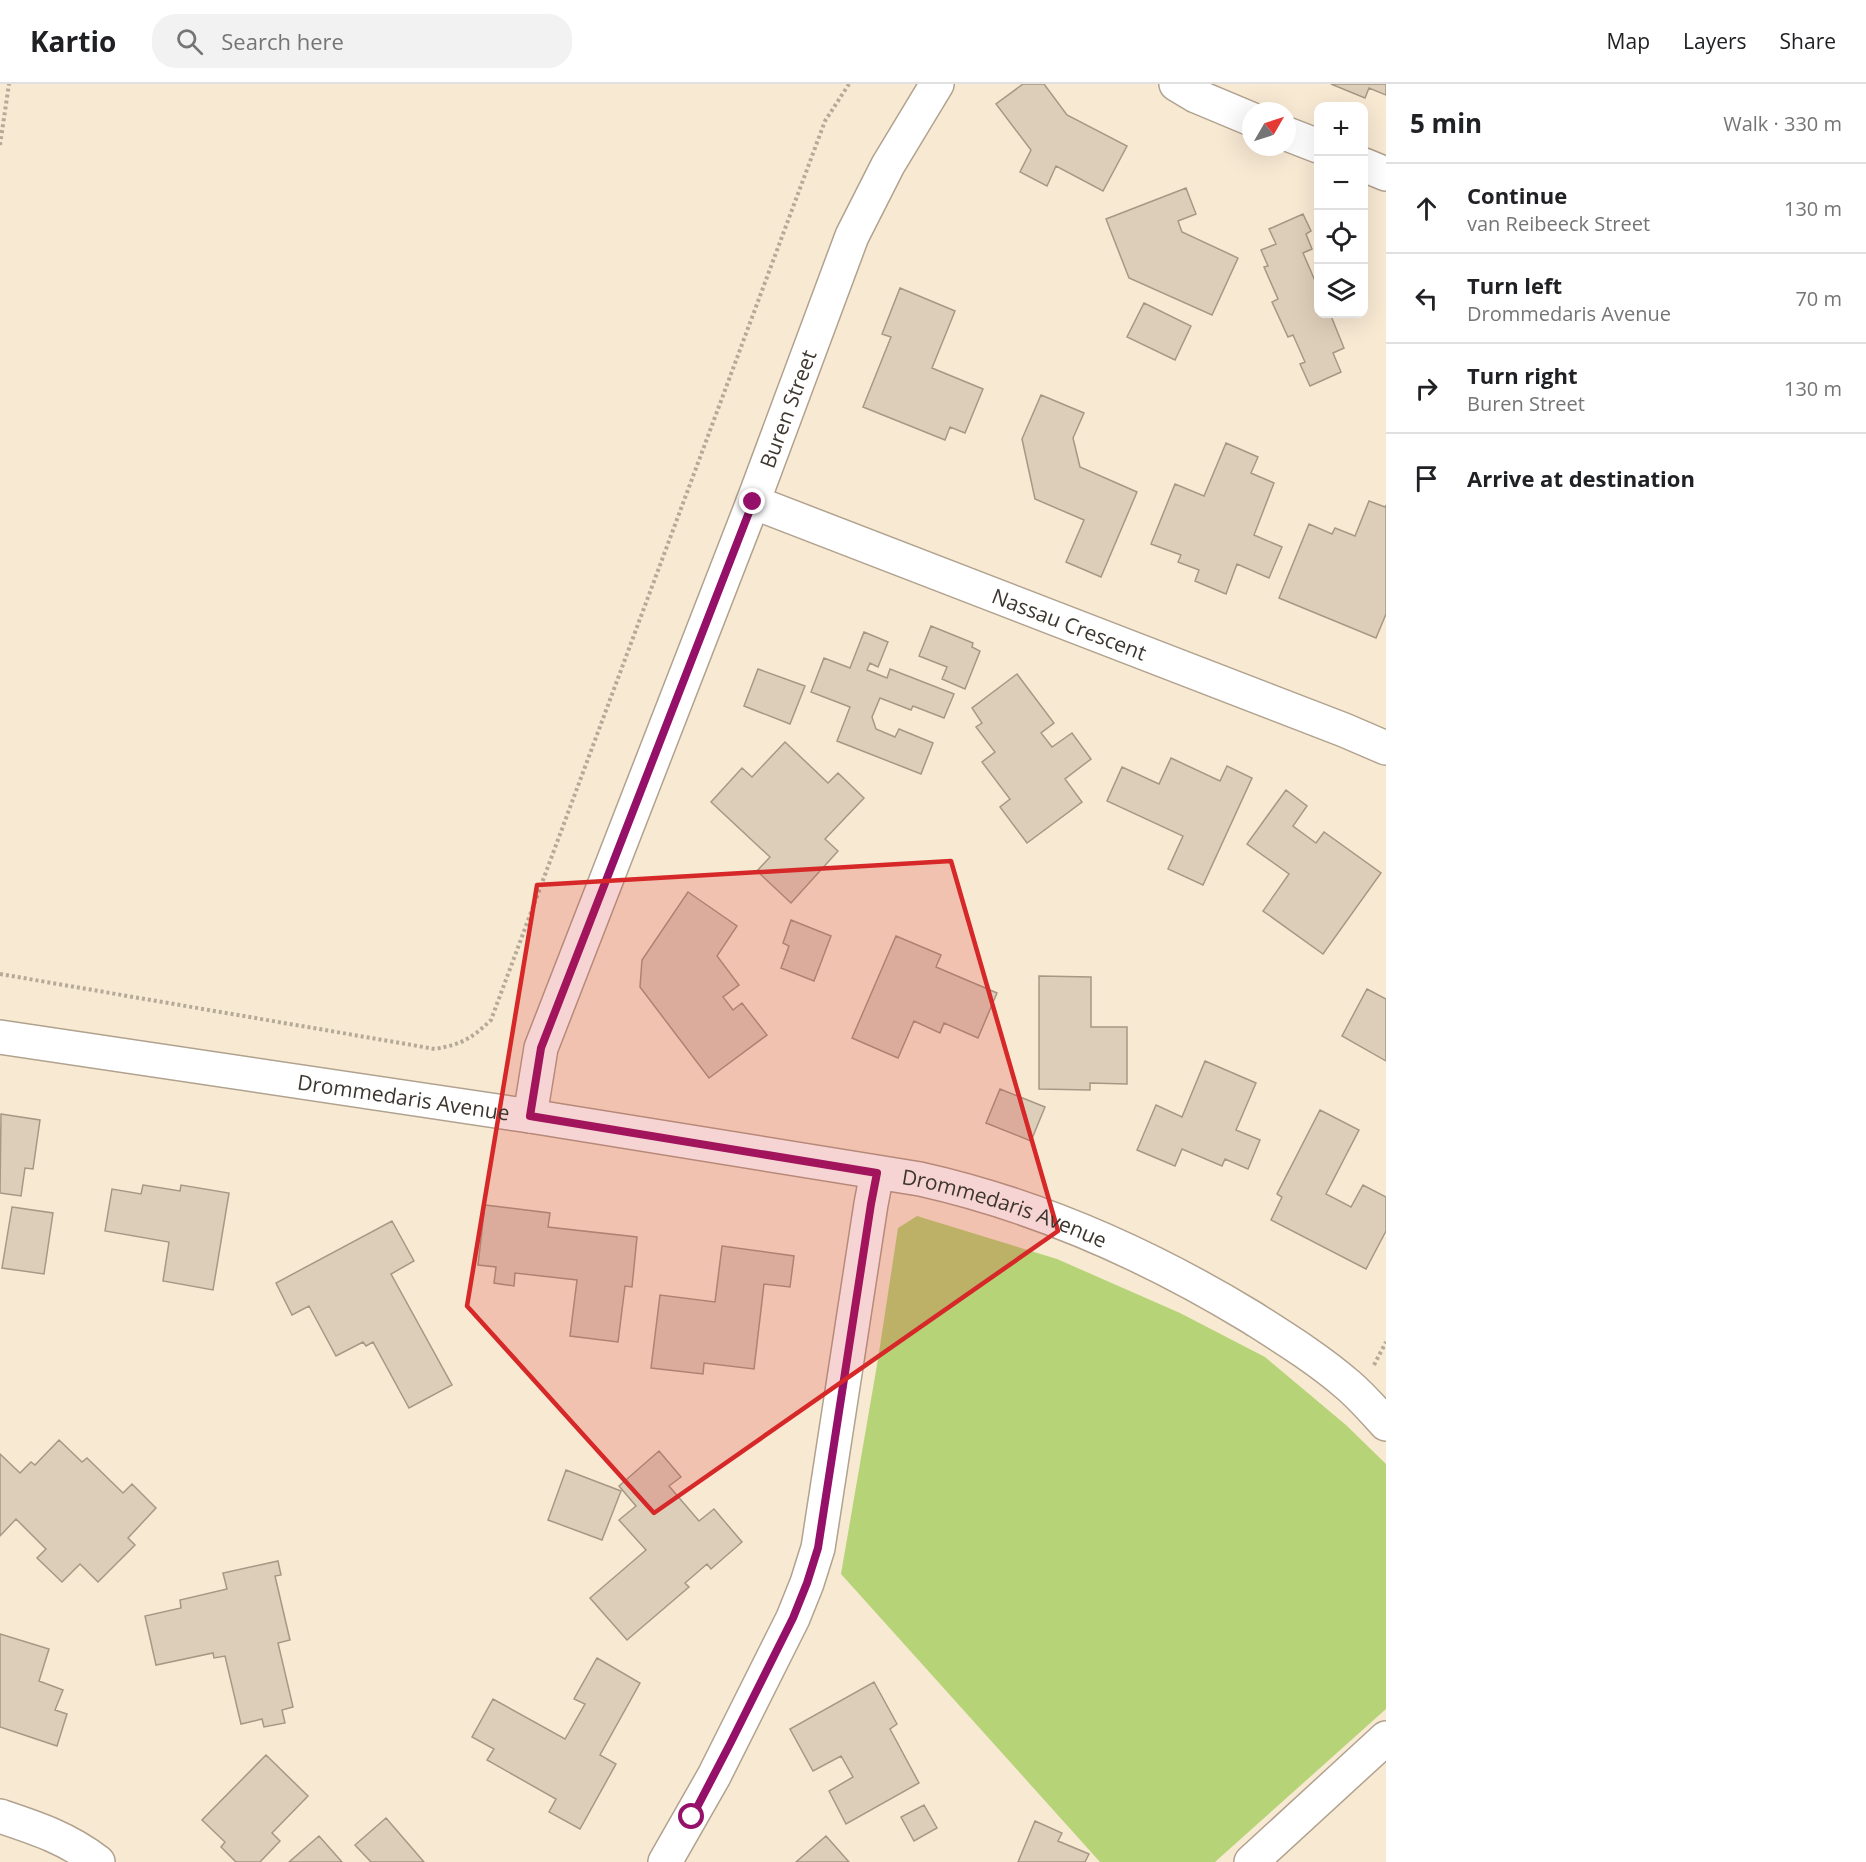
<!DOCTYPE html>
<meta charset="utf-8">
<style>
body{margin:0;font-family:"Open Sans",sans-serif;background:#f2f2f2;color:#202124}
.controls{position:absolute;right:18px;top:18px;display:grid;overflow:hidden;border-radius:12px;box-shadow:0 6px 24px #0002}
.controls button{width:54px;height:54px;display:grid;place-items:center;padding:0;border:0;border-bottom:2px solid #e0e0e0;background:#fff;color:#202124;font:30px sans-serif}
.compass{position:absolute;left:1242px;top:18px;width:54px;height:54px;border-radius:50%;background:#fff;box-shadow:0 6px 24px #0002;rotate:51deg}
.stop{position:absolute;width:18px;height:18px;margin:-14px;border:4px solid #951169;border-radius:50%;background:#fff}
.stop.end{background:#951169;border-color:#fff;box-shadow:0 2px 6px #0008}
.list{margin:0;padding:0;list-style:none}
h2{display:flex;justify-content:space-between;align-items:center;height:78px;margin:0;padding:0 24px;font-size:26px}
h2 small{font-size:20px;font-weight:400;color:#757577}
.list li{display:grid;grid-template-columns:39px 1fr auto;gap:18px;align-items:center;box-sizing:border-box;height:90px;padding:0 24px;border-top:2px solid #e0e0e0}
.list b{display:block;font-size:22px;white-space:nowrap}
.list p{margin:0;font-size:20px;white-space:nowrap;color:#757577}
.list em{font-size:20px;font-style:normal;color:#757577}
.icon{flex:none;width:33px;height:33px;fill:none;stroke:currentColor;stroke-width:2;stroke-linecap:round;stroke-linejoin:round}
.map{position:relative;flex:none;width:1386px;height:1778px;overflow:hidden}
header{display:flex;align-items:center;gap:36px;box-sizing:border-box;height:84px;padding:0 30px;background:#fff;border-bottom:2px solid #e0e0e0}
header strong{font-size:28px}
nav{display:flex;gap:33px;margin-inline-start:auto;font-size:21px}
.search{width:420px;height:54px;background:#f2f2f2;display:flex;align-items:center;gap:15px;box-sizing:border-box;padding:0 21px;border-radius:24px;color:#757577;font-size:22px}
main{display:flex}
aside{flex:1;background:#fff}
.map>svg:first-child{display:block}
.green{fill:#b6d477}
.building{fill:#ddceb9;stroke:#a69884;stroke-width:1.5}
.lines{fill:none;stroke-linecap:round;stroke-linejoin:round}
.minor-casing{stroke:#b0a28e;stroke-width:36}
.path{stroke:#b5a998;stroke-width:4;stroke-dasharray:3 3;stroke-linecap:butt}
.minor{stroke:#fff;stroke-width:33}
.route{stroke:#951169;stroke-width:8}
.marked{fill:#d62828;fill-opacity:0.2;stroke:#d62828;stroke-width:4.5;stroke-linejoin:round}
.labels{text-anchor:middle;dominant-baseline:central;stroke-width:4.5;stroke-linejoin:round;paint-order:stroke}
.street-label{font-size:21px;fill:#3c362e;stroke:#fff}
</style>
<header>
<strong>Kartio</strong>
<div class="search"><svg class="icon" aria-label="search" viewBox="0 0 24 24"><circle cx="10" cy="10" r="6"/><path d="M15 15l6 6"/></svg>Search here</div>
<nav><a>Map</a><a>Layers</a><a>Share</a></nav>
</header>
<main>
<div class="map">
<svg width="1386" height="1778" viewBox="0 0 1386 1778">
<rect width="100%" height="100%" fill="#f8e9d3"/>
<path class="green" d="M917 1132 1057 1175 1180 1229 1265 1273 1346 1341 1386 1380V1625L1215 1778H1100L841 1490 878 1275 898 1144Z"/>
<path class="building" d="M1023 0H1044L1067 31 1127 62 1103 107 1056 82 1047 102 1020 88 1031 66 996 20Z
M1331 0H1386V11L1369 4 1365 14Z
M1186 104 1196 130 1178 137 1182 148 1238 174 1212 231 1129 194 1106 135Z
M1303 130 1311 147 1306 150 1312 165 1303 169 1316 199 1318 198V230H1337L1331 232 1344 264 1333 269 1341 288 1310 302 1300 280 1305 278 1293 251 1288 253 1272 218 1278 215 1264 183 1268 182 1261 166 1276 160 1269 145Z
M900 204 955 227 932 284 983 305 965 349 950 343 945 356 863 323 891 253 882 250Z
M1144 219 1191 242 1175 276 1127 253Z
M1041 311 1084 329 1073 354 1080 383 1137 408 1101 493 1066 478 1084 436 1035 415 1022 355Z
M1226 359 1258 373 1251 389 1274 399 1254 451 1282 463 1269 494 1237 480 1226 510 1195 497 1199 486 1178 478 1181 471 1151 460 1175 400 1204 412Z
M1369 417 1385 423 1386 421V530L1376 554 1279 514 1309 440 1332 450 1335 444 1355 452Z
M931 542 973 559 972 563 980 567 965 605 942 595 947 583 919 572Z
M864 548 888 558 878 583 870 579 867 586 887 594 890 585 954 610 944 634 913 622 911 626 880 614 872 633 876 645 895 653 899 645 933 659 921 690 837 657 850 623 811 608 824 574 850 584Z
M758 585 805 602 790 640 744 622Z
M1017 590 1054 639 1041 649 1052 663 1072 649 1091 675 1065 695 1082 718 1027 759 1000 723 1010 715 982 678 995 668 976 643 982 639 972 624Z
M785 658 828 699 838 689 864 714 825 755 838 767 791 819 757 787 770 773 711 718 742 684 752 693Z
M1171 674 1220 697 1227 682 1252 694 1203 801 1168 785 1183 752 1107 717 1122 683 1159 700Z
M1286 706 1307 722 1293 742 1316 759 1324 748 1381 789 1323 870 1263 827 1289 790 1247 760Z
M688 808 737 842 717 872 739 901 723 913 733 926 742 919 767 951 709 994 640 903 642 876Z
M791 836 831 852 814 897 781 884 789 862 783 859Z
M896 852 941 871 936 883 997 909 978 954 944 939 940 949 914 937 898 974 852 954Z
M1039 892 1091 893V943H1127V1000L1090 999V1006L1039 1005Z
M1367 905 1386 915V977L1342 952Z
M1205 977 1256 999 1236 1046 1260 1056 1248 1085 1225 1075 1222 1082 1182 1065 1175 1082 1137 1066 1156 1021 1182 1033Z
M1000 1005 1045 1023 1031 1057 986 1039Z
M1320 1026 1359 1046 1326 1110 1351 1123 1363 1101 1386 1113V1147L1366 1185 1271 1136 1282 1113 1277 1110Z
M1 1030 40 1036 33 1085 25 1084 21 1112 0 1109Z
M143 1101 180 1107 181 1101 229 1109 213 1206 163 1197 169 1158 105 1147 112 1105 141 1110Z
M485 1121 550 1129 548 1143 637 1153 632 1203 625 1202 618 1258 570 1252 577 1196 515 1189 514 1202 494 1199 496 1183 478 1181Z
M12 1123 53 1129 44 1190 2 1184Z
M392 1137 414 1177 391 1190 452 1301 409 1324 373 1258 366 1262 363 1258 336 1272 309 1222 292 1231 276 1199Z
M722 1162 794 1172 790 1203 764 1200 754 1285 704 1279 703 1290 651 1284 660 1211 715 1218Z
M59 1356 82 1378 87 1374 123 1409 132 1400 156 1424 128 1454 135 1461 98 1498 80 1480 62 1498 37 1474 46 1465 16 1435 0 1452V1370L20 1389 31 1378 35 1381Z
M659 1367 681 1393 669 1402 699 1437 714 1425 742 1458 711 1485 707 1480 685 1499 689 1503 627 1556 590 1514 646 1466 619 1436 636 1422 619 1402Z
M566 1386 621 1407 602 1456 548 1436Z
M278 1477 281 1491 275 1492 290 1556 278 1559 293 1623 282 1626 285 1639 264 1643 262 1635 241 1640 225 1572 214 1574 213 1569 156 1581 145 1532 181 1524 180 1516 227 1505 223 1489Z
M0 1550 49 1565 39 1597 63 1606 55 1626 67 1630 57 1662 0 1643Z
M597 1574 640 1599 600 1671 616 1680 580 1745 549 1728 556 1715 487 1676 494 1665 472 1653 493 1615 565 1655 585 1620 574 1615Z
M874 1598 897 1640 890 1645 919 1699 846 1740 829 1707 853 1693 841 1672 813 1687 790 1645Z
M266 1671 308 1712 272 1749 280 1757 260 1778H236L221 1763 225 1758 202 1736Z
M924 1721 937 1744 914 1757 901 1733Z
M386 1734 424 1778H371L355 1761Z
M1035 1737 1062 1749 1058 1757 1089 1770 1085 1778H1018Z
M319 1752 342 1778H289Z
M826 1752 849 1778H796Z"/>
<g class="lines">
<g class="minor-casing">
<g id="minor">
<path d="M1176 0 1196 12 1251 35"/>
<path d="M1287 50 1318 62"/>
<path d="M1364 81 1386 90"/>
<path id="s1" d="M753 418 1344 646 1386 664"/>
<path id="s2" d="M0 953 530 1032 920 1095C1036 1121 1149 1171 1251 1233 1284 1254 1318 1275 1348 1301 1362 1313 1374 1327 1386 1340"/>
<path id="s3" d="M530 1032 541 964 753 418 852 152 888 81 937 0"/>
<path d="M0 1732C36 1744 67 1754 98 1778"/>
<path d="M665 1778 714 1692 793 1534 807 1499 818 1464 871 1120 877 1089"/>
<path d="M1251 1778 1386 1654"/>
</g>
</g>
<path class="path" d="M0 61 9 0
M0 890 435 965C462 960 471 955 491 936L825 37 849 0
M1374 1281 1386 1258"/>
<use href="#minor" class="minor"/>
</g>
<g class="lines">
<path class="route" d="M692 1733 730 1660 793 1534 807 1499 818 1464 871 1120 877 1089 530 1032 541 964 753 418"/>
</g>
<path class="marked" d="M951 777 1058 1147 654 1429 467 1222 537 801Z"/>
<g class="labels">
<g class="street-label">
<text stroke="none"><textPath href="#s3" startOffset="754">Buren Street</textPath></text>
<text stroke="none"><textPath href="#s1" startOffset="339">Nassau Crescent</textPath></text>
<text stroke="none"><textPath href="#s2" startOffset="408">Drommedaris Avenue</textPath></text>
<text stroke="none"><textPath href="#s2" startOffset="1020">Drommedaris Avenue</textPath></text>
</g>
</g>
</svg>
<div class="controls">
<button>+</button>
<button>−</button>
<button><svg class="icon" aria-label="locate" viewBox="0 0 24 24"><circle cx="12" cy="12" r="6"/><path d="M12 2v4M12 18v4M2 12h4M18 12h4"/></svg></button>
<button><svg class="icon" aria-label="layers" viewBox="0 0 24 24"><path d="M12 4l9 5-9 5-9-5zM3 14l9 5 9-5"/></svg></button>
</div>
<svg class="compass" viewBox="-18 -18 36 36"><path d="M0-13l5 13h-10z" fill="#e53935"/><path d="M0 13l5-13h-10z" fill="#757577"/></svg>
<div class="stop" style="left:692px;top:1733px"></div>
<div class="stop end" style="left:753px;top:418px"></div>
</div>
<aside>
<h2>5 min<small>Walk · 330 m</small></h2>
<ul class="list">
<li><svg class="icon" aria-label="ahead" viewBox="0 0 24 24"><path d="M12 20V5M6 11l6-6 6 6"/></svg><div><b>Continue</b><p>van Reibeeck Street</p></div><em>130 m</em></li>
<li><svg class="icon" aria-label="left" viewBox="0 0 24 24"><path d="M17 20v-9H6M10 6l-5 5 5 5"/></svg><div><b>Turn left</b><p>Drommedaris Avenue</p></div><em>70 m</em></li>
<li><svg class="icon" aria-label="right" viewBox="0 0 24 24"><path d="M7 20v-9h11M14 6l5 5-5 5"/></svg><div><b>Turn right</b><p>Buren Street</p></div><em>130 m</em></li>
<li><svg class="icon" aria-label="arrive" viewBox="0 0 24 24"><path d="M6 21V4h12l-3 4 3 4H6"/></svg><div><b>Arrive at destination</b></div></li>
</ul>
</aside>
</main>
